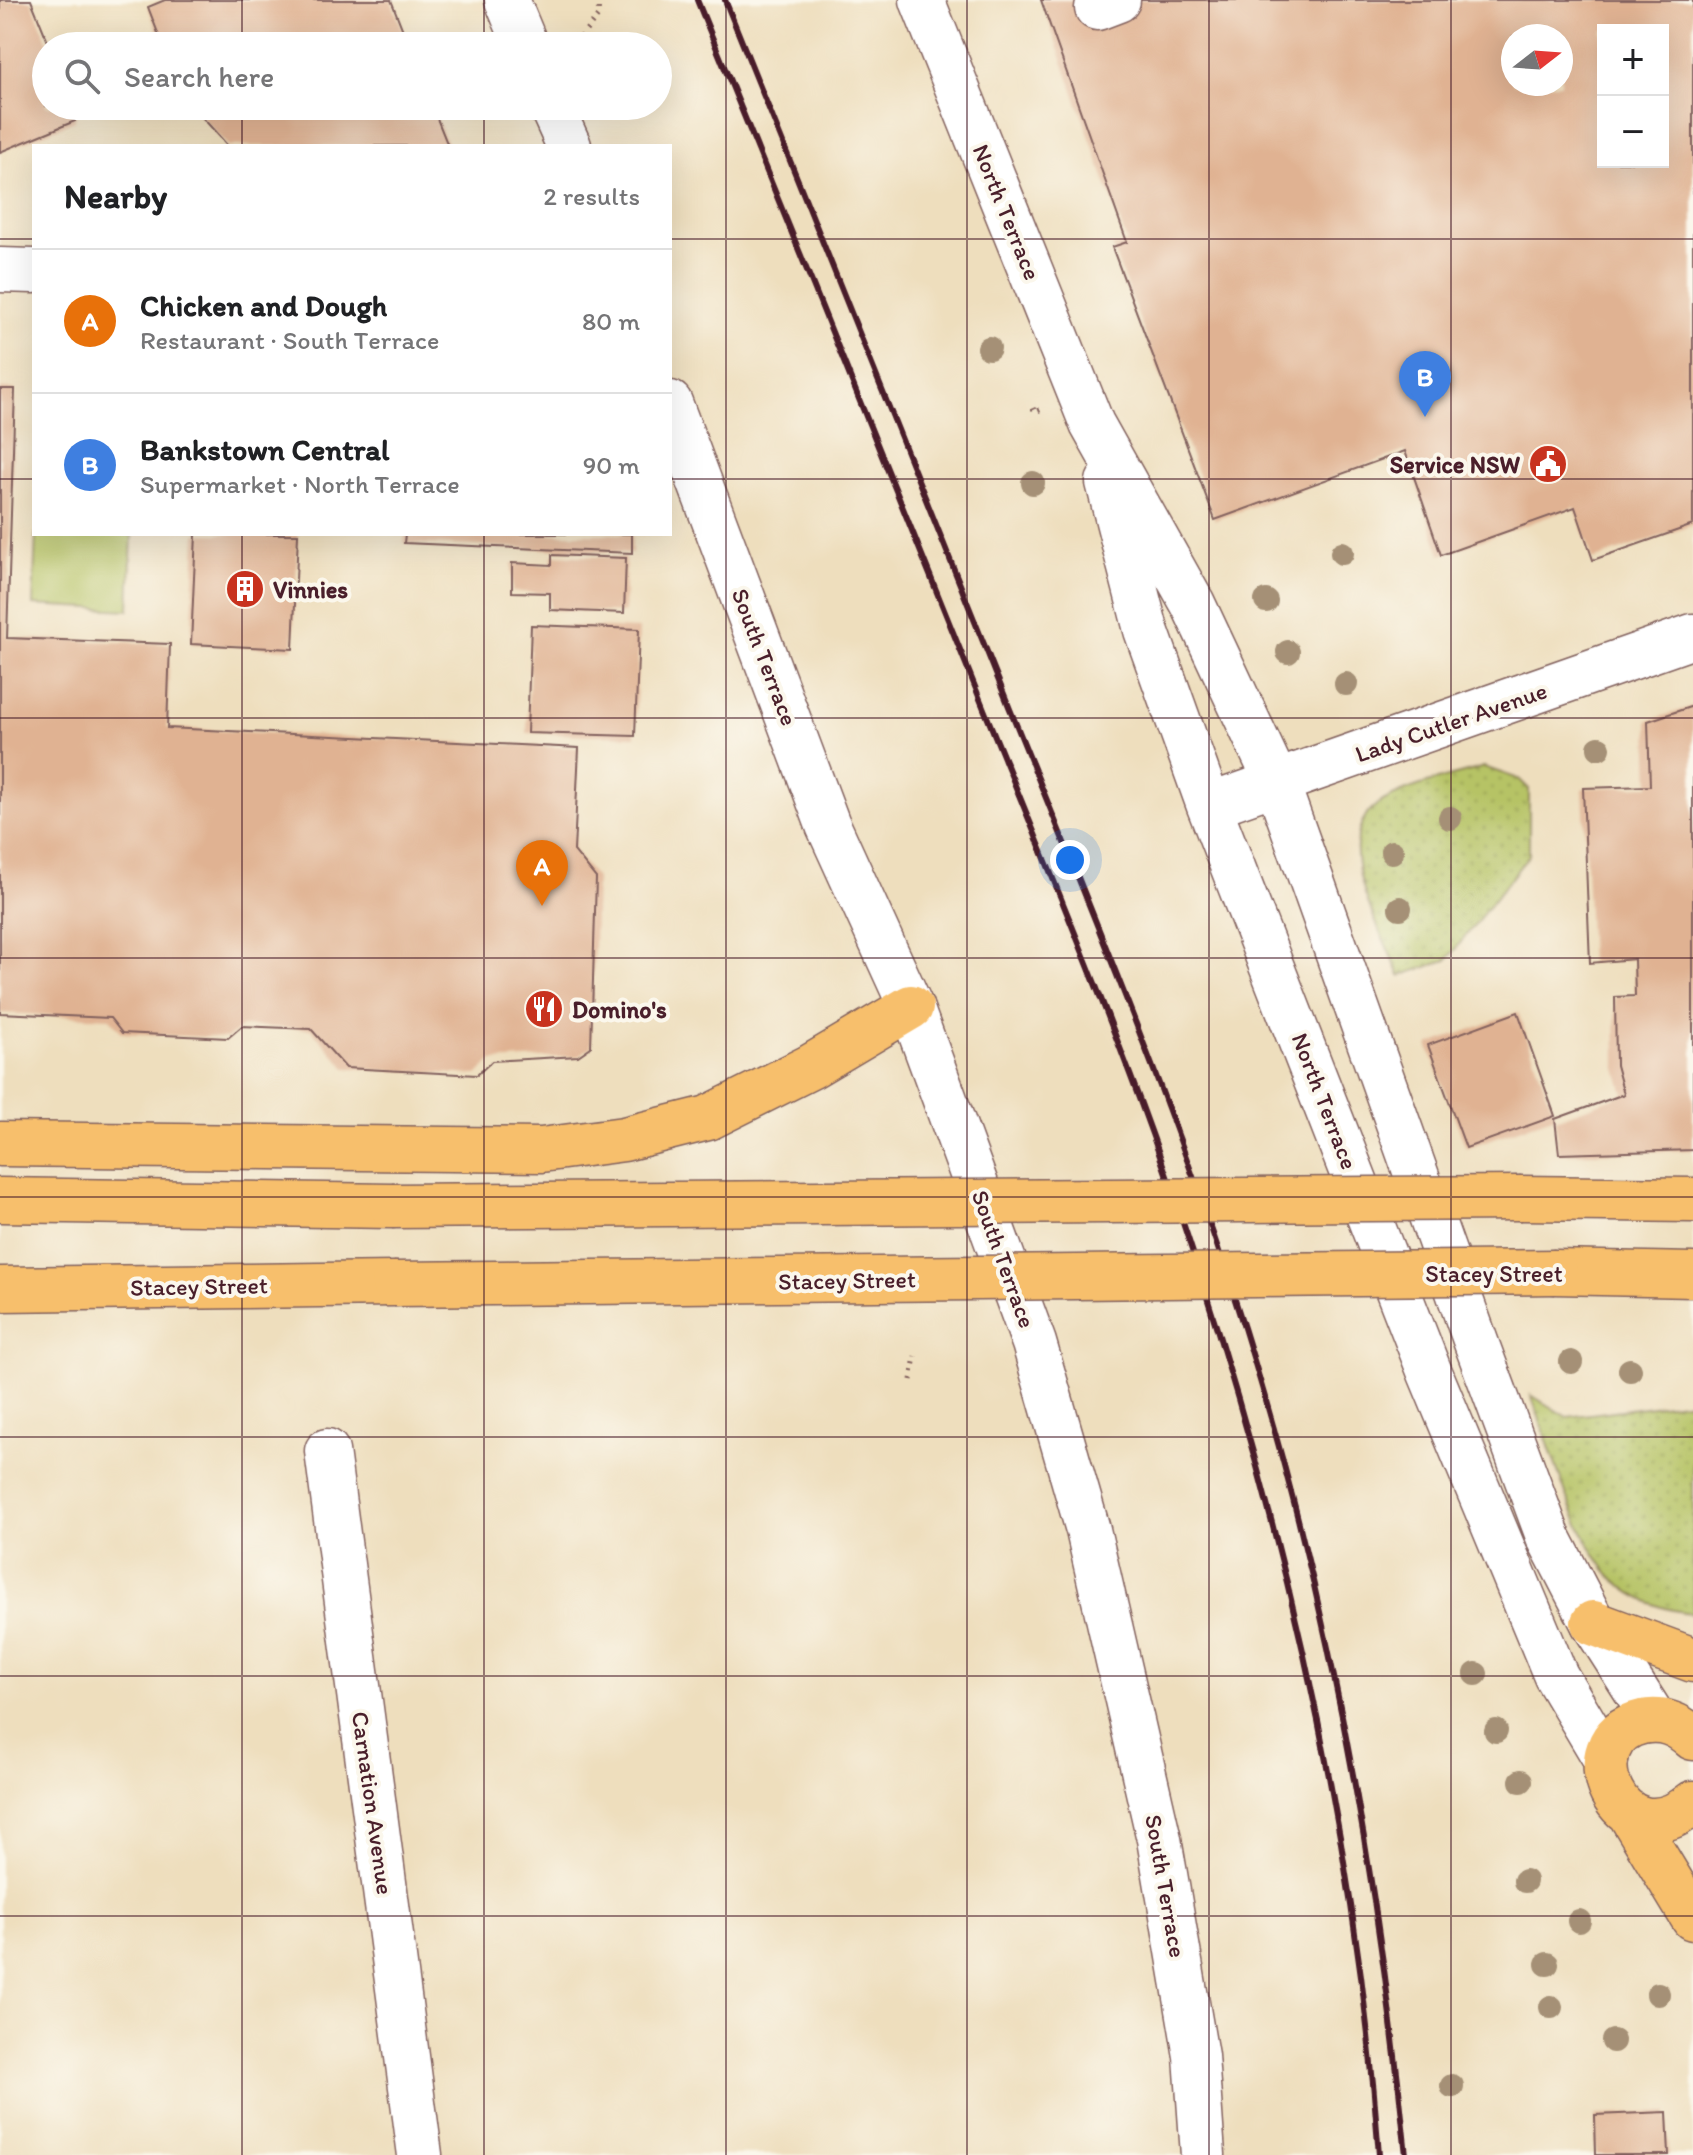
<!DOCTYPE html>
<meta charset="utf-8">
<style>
body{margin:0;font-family:Itim,sans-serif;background:#f2f2f2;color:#202124}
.controls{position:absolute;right:24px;top:24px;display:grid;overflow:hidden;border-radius:0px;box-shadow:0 8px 32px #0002}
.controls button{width:72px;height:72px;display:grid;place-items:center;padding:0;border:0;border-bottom:2px solid #e0e0e0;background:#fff;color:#202124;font:40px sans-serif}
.compass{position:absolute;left:1501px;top:24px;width:72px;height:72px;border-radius:50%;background:#fff;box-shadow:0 8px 32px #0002;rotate:73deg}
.you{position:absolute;left:1070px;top:860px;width:28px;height:28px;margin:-20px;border:6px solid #fff;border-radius:50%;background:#1a73e8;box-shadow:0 0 0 12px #1a73e833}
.badge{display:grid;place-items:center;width:52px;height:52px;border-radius:50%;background:#c8321e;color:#fff;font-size:26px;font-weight:700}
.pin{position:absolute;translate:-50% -66px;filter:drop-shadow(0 2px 4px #0008)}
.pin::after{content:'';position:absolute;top:42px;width:28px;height:24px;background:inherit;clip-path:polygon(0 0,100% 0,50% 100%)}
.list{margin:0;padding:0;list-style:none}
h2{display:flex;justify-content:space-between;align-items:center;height:104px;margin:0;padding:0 32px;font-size:34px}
h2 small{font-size:26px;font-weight:400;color:#757577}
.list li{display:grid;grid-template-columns:52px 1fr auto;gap:24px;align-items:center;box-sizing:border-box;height:144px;padding:0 32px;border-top:2px solid #e0e0e0}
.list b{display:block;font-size:30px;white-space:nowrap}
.list p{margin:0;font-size:26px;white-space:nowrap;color:#757577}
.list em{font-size:26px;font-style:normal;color:#757577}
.icon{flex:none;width:44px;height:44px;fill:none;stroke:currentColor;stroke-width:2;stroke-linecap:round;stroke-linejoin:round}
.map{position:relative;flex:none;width:1693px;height:2155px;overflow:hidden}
.search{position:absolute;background:#fff;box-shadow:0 8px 32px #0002;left:32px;top:32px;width:640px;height:88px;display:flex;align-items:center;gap:20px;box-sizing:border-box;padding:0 28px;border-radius:44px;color:#757577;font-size:30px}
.panel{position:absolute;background:#fff;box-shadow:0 8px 32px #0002;left:32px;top:144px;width:640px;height:392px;border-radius:0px}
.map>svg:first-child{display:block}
.green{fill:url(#green-dots);stroke:#807148;stroke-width:2}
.pitch{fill:#b6c365;stroke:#807148;stroke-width:2}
.building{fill:#e0b292;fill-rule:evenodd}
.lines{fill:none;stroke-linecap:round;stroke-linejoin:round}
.minor-casing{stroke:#83625e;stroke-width:47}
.major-casing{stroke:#83625e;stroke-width:47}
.highway-casing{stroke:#83625e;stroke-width:47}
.path{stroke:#83625e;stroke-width:5;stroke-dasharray:2 6;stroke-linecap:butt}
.minor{stroke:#fff;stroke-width:44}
.major{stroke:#f7bf6c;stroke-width:44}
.highway{stroke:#f7bf6c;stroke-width:44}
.rail{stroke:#4a1f2b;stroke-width:6}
.highway-bridge-casing{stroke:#83625e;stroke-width:47;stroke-linecap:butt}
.highway-bridge{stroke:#f7bf6c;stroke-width:44}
.tree{fill:#a59076}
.grid{fill:none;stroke:#4a1f2b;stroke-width:2;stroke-opacity:0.55}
.labels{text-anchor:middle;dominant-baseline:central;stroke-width:8;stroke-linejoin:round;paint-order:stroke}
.street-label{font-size:24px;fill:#4a1f2b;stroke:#fbf7ec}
.poi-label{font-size:24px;font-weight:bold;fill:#4a1f2b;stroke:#fbf7ec;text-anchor:start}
</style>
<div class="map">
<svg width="1693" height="2155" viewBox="0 0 1693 2155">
<defs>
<pattern id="green-dots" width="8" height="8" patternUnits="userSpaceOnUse" patternTransform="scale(2)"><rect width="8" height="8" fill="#b6c365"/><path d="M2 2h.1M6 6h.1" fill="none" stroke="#9ea758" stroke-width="1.8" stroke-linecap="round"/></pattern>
</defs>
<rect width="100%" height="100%" fill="#fbf7ec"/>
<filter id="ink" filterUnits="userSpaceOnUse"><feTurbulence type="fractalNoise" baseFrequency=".0125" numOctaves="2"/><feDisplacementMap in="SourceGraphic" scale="16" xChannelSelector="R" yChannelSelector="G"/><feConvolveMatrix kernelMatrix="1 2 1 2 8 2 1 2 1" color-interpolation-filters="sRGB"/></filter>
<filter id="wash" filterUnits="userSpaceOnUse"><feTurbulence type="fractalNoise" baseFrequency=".006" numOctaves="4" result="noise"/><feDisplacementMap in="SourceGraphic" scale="32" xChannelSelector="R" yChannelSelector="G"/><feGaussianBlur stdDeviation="1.8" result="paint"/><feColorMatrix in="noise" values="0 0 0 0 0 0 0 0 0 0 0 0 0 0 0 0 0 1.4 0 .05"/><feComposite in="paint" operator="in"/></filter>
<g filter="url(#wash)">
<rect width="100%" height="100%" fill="#eedebd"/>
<path class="green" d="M1484 767 1519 779 1529 789V855L1447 960 1400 976C1382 932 1323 834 1383 801 1413 784 1452 777 1484 767Z
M1531 1395 1567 1417 1693 1401V1613C1665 1611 1636 1600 1615 1580 1577 1545 1550 1445 1531 1395Z"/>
<path class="pitch" d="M36 534H132L129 610 33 605Z"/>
<g id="blocks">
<path class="building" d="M0 0H31L48 42 68 34 73 46H46V106H77L75 121 0 152Z
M165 0H391L409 46H163L148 7Z
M1041 0H1693V525L1593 560 1575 507 1441 555 1405 451 1215 520 1112 247 1127 242ZM1603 30H1663V162H1603ZM1513 36H1561V84H1513Z
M192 106H432L448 146H228Z
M0 389H15L7 638 170 644 167 728 579 748 574 851 596 878 591 1047 578 1056 492 1061 477 1075 346 1068 311 1029 242 1026 228 1038 122 1033 110 1018 0 1013Z
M196 534H298L293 649 191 644Z
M405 534H632V553L404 543Z
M552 555 626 558 624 613 550 610V593L512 592V563L552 565Z
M531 625 639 629 635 736 527 733Z
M1693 706V1150L1559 1154 1555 1119 1624 1094 1616 1065 1615 997 1635 996 1634 959 1590 963 1583 788 1650 786 1648 721Z
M1518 1012 1555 1116 1466 1148 1428 1045Z
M1667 2112 1669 2155H1596L1595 2115Z"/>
</g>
</g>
<g filter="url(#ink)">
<use href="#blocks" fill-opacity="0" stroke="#83625e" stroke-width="2"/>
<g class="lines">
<g class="minor-casing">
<path id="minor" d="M507 0 526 46
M922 0 1092 424 1193 604 1277 783 1477 1345 1548 1536 1593 1623 1655 1720
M1097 8 1118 0
M551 106 569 146
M0 270 34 271
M670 403 828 825 911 1007 1034 1343 1088 1530 1159 1839 1196 2056 1203 2155
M1108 482 1146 630 1209 806 1430 1373 1556 1676 1606 1760
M1209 806 1693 636
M327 1451 420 2155"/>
</g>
<g class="major-casing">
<path id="major" d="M1593 1623 1693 1660
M1693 1738C1678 1724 1662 1718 1642 1722 1568 1738 1618 1865 1693 1803
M1630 1814 1693 1918"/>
</g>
<g class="highway-casing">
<path id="highway" d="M0 1144 541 1150 624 1139 708 1118 810 1067 911 1007
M1521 1198 1693 1200
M0 1200 392 1206
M1555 1272 1693 1275
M0 1289 394 1284"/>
</g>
<path class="path" d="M576 43 598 16 599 0
M1033 408 1035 412 1042 409
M911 1380 915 1356"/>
<use href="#minor" class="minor"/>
<use href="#major" class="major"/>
<use href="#highway" class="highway"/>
<path class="rail" d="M697 0C794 236 888 472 984 709 1055 884 1130 1061 1189 1241 1286 1536 1357 1845 1379 2155
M725 0C821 236 915 473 1010 709 1101 935 1196 1160 1264 1394 1337 1643 1380 1897 1406 2155"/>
<g class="highway-bridge-casing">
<path id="highway-bridge" d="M392 1206 1521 1198
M394 1284 1555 1272"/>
</g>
<use href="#highway-bridge" class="highway-bridge"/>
</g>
<g class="tree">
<circle cx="989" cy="348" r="12"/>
<circle cx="1033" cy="483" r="12"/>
<circle cx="1342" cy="553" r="12"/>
<circle cx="1266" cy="601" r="12"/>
<circle cx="1288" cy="652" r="12"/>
<circle cx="1346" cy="684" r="12"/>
<circle cx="1599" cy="748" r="12"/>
<circle cx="1450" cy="818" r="12"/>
<circle cx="1392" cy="852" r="12"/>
<circle cx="1400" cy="908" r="12"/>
<circle cx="1571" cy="1362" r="12"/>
<circle cx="1630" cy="1370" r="12"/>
<circle cx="1476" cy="1674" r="12"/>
<circle cx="1496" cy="1731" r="12"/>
<circle cx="1521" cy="1781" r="12"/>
<circle cx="1525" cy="1881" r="12"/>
<circle cx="1579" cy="1921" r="12"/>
<circle cx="1547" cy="1964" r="12"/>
<circle cx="1658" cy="1994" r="12"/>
<circle cx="1551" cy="2007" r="12"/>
<circle cx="1613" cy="2041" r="12"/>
<circle cx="1452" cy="2086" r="12"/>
</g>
</g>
<path class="grid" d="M242 0V46M484 0V46M726 0V2155M967 0V2155M1209 0V2155M1451 0V2155M242 106V146M484 106V146M0 239H34M670 239H1693M0 479H34M670 479H1693M242 534V2155M484 534V2155M0 718H1693M0 958H1693M0 1197H1693M0 1437H1693M0 1676H1693M0 1916H1693"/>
<defs>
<g id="civic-disc" transform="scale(2)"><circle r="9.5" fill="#c8321e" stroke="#fbf7ec"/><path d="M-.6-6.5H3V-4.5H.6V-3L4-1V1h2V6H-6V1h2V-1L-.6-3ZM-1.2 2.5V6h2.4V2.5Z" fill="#fff"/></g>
<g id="building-disc" transform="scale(2)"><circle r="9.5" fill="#c8321e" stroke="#fbf7ec"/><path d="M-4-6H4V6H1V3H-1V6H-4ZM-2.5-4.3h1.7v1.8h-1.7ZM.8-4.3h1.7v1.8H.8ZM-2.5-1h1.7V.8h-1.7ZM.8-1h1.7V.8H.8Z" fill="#fff"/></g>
<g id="restaurant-disc" transform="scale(2)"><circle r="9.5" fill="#c8321e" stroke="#fbf7ec"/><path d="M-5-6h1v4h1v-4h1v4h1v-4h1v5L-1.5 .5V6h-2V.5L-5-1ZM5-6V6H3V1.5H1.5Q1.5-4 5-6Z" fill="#fff"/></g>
</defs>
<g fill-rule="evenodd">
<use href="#civic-disc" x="1548" y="464"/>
<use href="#building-disc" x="245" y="589"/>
<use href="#restaurant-disc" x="544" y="1009"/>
</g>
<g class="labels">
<g class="street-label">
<text transform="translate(1007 212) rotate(68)">North Terrace</text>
<text transform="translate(765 657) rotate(69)">South Terrace</text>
<text transform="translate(1451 722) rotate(-19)">Lady Cutler Avenue</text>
<text transform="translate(1325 1101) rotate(69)">North Terrace</text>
<text transform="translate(1004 1259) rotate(70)">South Terrace</text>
<text x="1494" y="1273">Stacey Street</text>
<text transform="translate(847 1280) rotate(-1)">Stacey Street</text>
<text transform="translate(199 1286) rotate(-1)">Stacey Street</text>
<text transform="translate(373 1803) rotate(82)">Carnation Avenue</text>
<text transform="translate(1166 1886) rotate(80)">South Terrace</text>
</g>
<g class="poi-label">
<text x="1520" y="464" text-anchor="end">Service NSW</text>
<text x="273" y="589">Vinnies</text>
<text x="572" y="1009">Domino's</text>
</g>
</g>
</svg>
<div class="controls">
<button>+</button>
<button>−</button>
</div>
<svg class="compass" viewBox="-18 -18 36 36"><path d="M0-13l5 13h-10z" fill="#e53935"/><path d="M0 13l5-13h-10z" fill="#757577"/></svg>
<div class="you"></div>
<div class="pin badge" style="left:542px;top:906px;background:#e8710a">A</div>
<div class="pin badge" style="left:1425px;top:417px;background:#3f7fe0">B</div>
<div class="search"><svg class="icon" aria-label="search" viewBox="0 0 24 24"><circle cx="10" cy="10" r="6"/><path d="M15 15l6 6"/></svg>Search here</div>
<section class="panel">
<h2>Nearby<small>2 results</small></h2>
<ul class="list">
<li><span class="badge" style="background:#e8710a">A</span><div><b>Chicken and Dough</b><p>Restaurant · South Terrace</p></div><em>80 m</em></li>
<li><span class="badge" style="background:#3f7fe0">B</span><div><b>Bankstown Central</b><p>Supermarket · North Terrace</p></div><em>90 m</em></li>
</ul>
</section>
</div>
